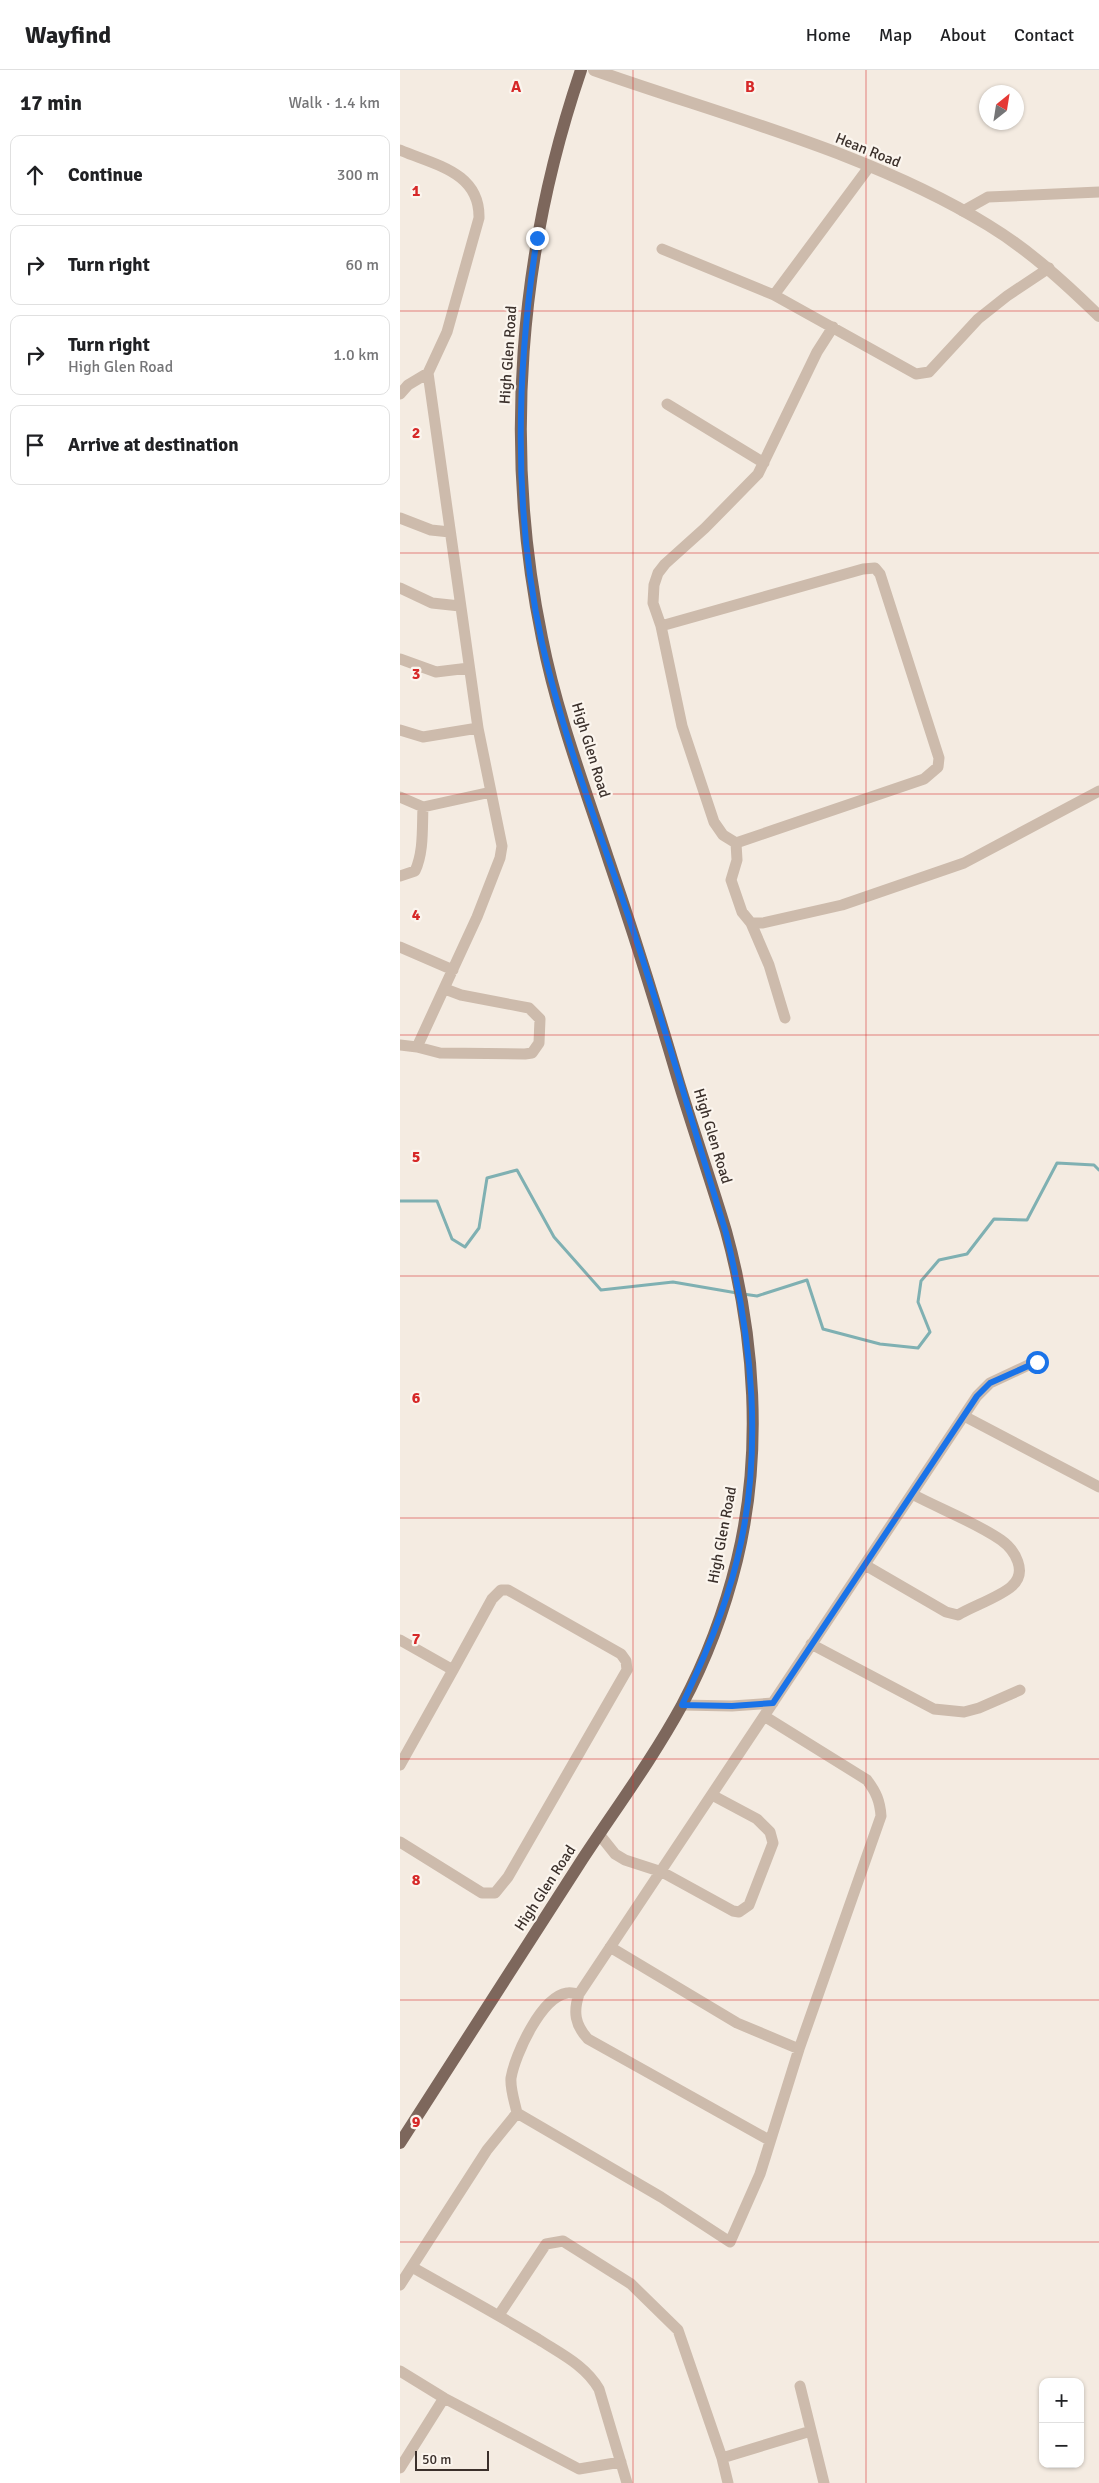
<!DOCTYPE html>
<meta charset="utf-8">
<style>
body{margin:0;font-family:Signika,sans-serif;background:#f6f6f6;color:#202124}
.controls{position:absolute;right:15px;bottom:15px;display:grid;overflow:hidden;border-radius:10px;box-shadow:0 1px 4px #0004}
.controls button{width:45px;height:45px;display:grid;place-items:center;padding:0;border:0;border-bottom:1px solid #e0e0e0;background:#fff;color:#202124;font:25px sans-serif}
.compass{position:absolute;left:579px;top:15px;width:45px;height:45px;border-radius:50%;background:#fff;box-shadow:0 1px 4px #0004;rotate:30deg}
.scale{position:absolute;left:15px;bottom:12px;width:74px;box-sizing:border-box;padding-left:5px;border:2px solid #3b302b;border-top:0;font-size:14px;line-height:18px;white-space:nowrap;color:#3b302b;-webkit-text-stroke:4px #fbf5ee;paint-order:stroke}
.stop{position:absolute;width:15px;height:15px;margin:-11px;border:4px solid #1a73e8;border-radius:50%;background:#fff}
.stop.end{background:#1a73e8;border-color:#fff;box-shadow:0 1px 5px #0008}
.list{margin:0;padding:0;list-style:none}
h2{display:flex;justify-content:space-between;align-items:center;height:65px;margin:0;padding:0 20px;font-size:21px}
h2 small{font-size:16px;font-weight:400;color:#757577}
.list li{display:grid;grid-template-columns:32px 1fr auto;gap:15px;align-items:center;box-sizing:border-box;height:80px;margin:0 10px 10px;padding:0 10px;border:1px solid #e0e0e0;border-radius:10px}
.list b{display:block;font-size:19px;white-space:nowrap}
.list p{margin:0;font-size:16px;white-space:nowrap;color:#757577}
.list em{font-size:16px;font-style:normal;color:#757577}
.icon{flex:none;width:28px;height:28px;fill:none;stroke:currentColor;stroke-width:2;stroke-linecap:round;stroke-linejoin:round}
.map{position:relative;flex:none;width:699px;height:2413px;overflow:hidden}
header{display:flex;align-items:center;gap:30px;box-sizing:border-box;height:70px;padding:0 25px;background:#fff;border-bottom:1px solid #e0e0e0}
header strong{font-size:24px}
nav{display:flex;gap:28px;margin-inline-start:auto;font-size:18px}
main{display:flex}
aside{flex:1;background:#fff}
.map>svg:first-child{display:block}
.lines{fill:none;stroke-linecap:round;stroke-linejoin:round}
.stream{stroke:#7fb0b2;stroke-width:3}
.minor{stroke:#cdbbac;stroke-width:11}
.tertiary{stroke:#cdbbac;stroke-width:12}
.primary{stroke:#7d675c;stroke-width:12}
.route{stroke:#1a73e8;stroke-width:6}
.grid{fill:none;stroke:#d62828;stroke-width:1;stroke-opacity:0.55}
.labels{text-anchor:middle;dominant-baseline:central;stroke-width:4.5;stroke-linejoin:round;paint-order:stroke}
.street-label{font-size:15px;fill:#3b302b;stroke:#fbf5ee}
.grid-label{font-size:16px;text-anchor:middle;font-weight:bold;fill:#d62828;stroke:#fbf5ee;stroke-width:4.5;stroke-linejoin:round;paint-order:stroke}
</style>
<header>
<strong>Wayfind</strong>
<nav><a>Home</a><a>Map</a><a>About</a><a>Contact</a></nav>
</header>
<main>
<aside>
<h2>17 min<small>Walk · 1.4 km</small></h2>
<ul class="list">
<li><svg class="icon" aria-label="ahead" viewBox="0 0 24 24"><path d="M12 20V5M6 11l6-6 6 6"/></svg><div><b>Continue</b></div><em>300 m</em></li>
<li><svg class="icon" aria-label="right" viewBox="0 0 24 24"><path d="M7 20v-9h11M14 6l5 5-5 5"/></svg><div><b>Turn right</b></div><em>60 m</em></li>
<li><svg class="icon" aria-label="right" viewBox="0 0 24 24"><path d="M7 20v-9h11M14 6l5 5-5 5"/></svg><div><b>Turn right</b><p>High Glen Road</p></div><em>1.0 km</em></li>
<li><svg class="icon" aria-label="arrive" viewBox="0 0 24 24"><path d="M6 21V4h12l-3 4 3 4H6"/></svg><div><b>Arrive at destination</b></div></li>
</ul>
</aside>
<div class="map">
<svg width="699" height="2413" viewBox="0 0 699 2413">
<rect width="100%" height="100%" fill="#f4ebe1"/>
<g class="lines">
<path class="stream" d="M0 1131H37L52 1169 65 1177 79 1158 87 1108 117 1100 154 1167 201 1220 273 1212 337 1223
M343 1224 357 1226 407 1210 423 1259 480 1274 518 1278 530 1262 518 1232 521 1211 539 1190 567 1184 594 1149 627 1150 657 1093 694 1095 699 1100"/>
<path class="minor" d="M0 80C35 95 80 102 79 148L47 262 28 303 78 658 102 776 100 788 77 847 17 977 0 975
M563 141 588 127 699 122
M262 179 374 225 516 304 529 302 578 249 607 226 649 198
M374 225 469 97
M433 257 417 282 358 404 305 458 265 494 258 503 254 515 253 533 261 556 282 656 314 752 323 765 336 773 337 790 331 810 342 842 351 853H363L442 835 564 793 699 721
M0 324 8 315 28 303
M267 334 364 393
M0 448 31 460 50 462
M0 518 32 533 60 536
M261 556 463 499 475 498 480 504 539 688 538 697 524 709 336 773
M0 589 36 602 69 598
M0 660 23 667 78 658
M0 727 23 737 91 722
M0 806 15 801C24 782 22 757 23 737
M351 853 369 895 385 948
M0 877 53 900
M17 977 40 983 125 984 132 983 139 973 140 949 129 938 61 925 45 919
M564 1346 699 1417
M465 1495 546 1542 558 1545C573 1536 600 1527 612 1516 628 1502 615 1480 601 1470 575 1452 540 1439 512 1424
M0 1570 53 1600 92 1529 101 1520H108L221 1584 226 1591 227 1600 108 1807 95 1823H82L0 1772
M411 1574 534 1639 564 1642 579 1638 620 1620
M282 1635 332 1636 373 1633
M0 1695 53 1600
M199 1764 215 1784 225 1790 262 1802 333 1841 339 1842 349 1835 373 1773 370 1762 357 1749 312 1725
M210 1877 337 1953 399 1979
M179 1924C176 1924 171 1922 167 1923 141 1927 115 1985 111 2008 110 2019 115 2033 117 2043L261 2127 330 2172 360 2104 399 1979 481 1746C480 1731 476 1722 467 1710L364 1646
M369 2070 188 1969C175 1955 173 1942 179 1924L577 1326 590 1313 637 1291
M12 2197C54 2221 97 2244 138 2269 161 2284 185 2295 199 2319L227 2413
M0 2215 87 2080 117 2043
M99 2245 146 2174 163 2171 231 2214 278 2260 322 2388 328 2413
M0 2301 44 2328 179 2399 221 2392
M400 2316 424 2413
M322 2388 411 2361
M0 2398 44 2328"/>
<path class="tertiary" d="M194 0C324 46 471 83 588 155 629 180 664 212 699 246"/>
<path class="primary" d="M0 2073C60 1980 120 1886 180 1793 214 1741 252 1690 282 1635 306 1590 325 1539 337 1490 363 1383 355 1266 326 1161 311 1111 294 1062 279 1013 257 938 234 864 209 791 185 718 157 644 142 568 103 379 119 182 181 0"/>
</g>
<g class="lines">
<path class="route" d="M137 168C116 302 113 440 142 573 167 684 211 789 245 897 273 986 299 1075 326 1163 352 1270 364 1381 337 1490 325 1540 304 1588 282 1635L332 1636 373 1633 577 1326 590 1313 637 1292"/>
</g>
<path class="grid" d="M233 0V2413M466 0V2413M0 241H699M0 483H699M0 724H699M0 965H699M0 1206H699M0 1448H699M0 1689H699M0 1930H699M0 2172H699"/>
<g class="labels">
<g class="street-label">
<text transform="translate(468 80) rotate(22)">Hean Road</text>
<text transform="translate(108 285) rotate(-86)">High Glen Road</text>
<text transform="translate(191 680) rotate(73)">High Glen Road</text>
<text transform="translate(313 1066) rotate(73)">High Glen Road</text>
<text transform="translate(322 1465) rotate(-79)">High Glen Road</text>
<text transform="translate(145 1818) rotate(-57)">High Glen Road</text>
</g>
</g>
<g class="grid-label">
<text x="116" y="22">A</text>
<text x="350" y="22">B</text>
<text x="16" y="126">1</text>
<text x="16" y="368">2</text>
<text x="16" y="609">3</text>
<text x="16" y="850">4</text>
<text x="16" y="1092">5</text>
<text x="16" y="1333">6</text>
<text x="16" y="1574">7</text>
<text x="16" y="1815">8</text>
<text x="16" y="2057">9</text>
</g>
</svg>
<div class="controls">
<button>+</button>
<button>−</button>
</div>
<svg class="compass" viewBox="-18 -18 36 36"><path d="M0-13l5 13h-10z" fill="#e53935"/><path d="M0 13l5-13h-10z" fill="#757577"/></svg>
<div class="scale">50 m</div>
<div class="stop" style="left:637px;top:1292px"></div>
<div class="stop end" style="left:137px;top:168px"></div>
</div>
</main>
